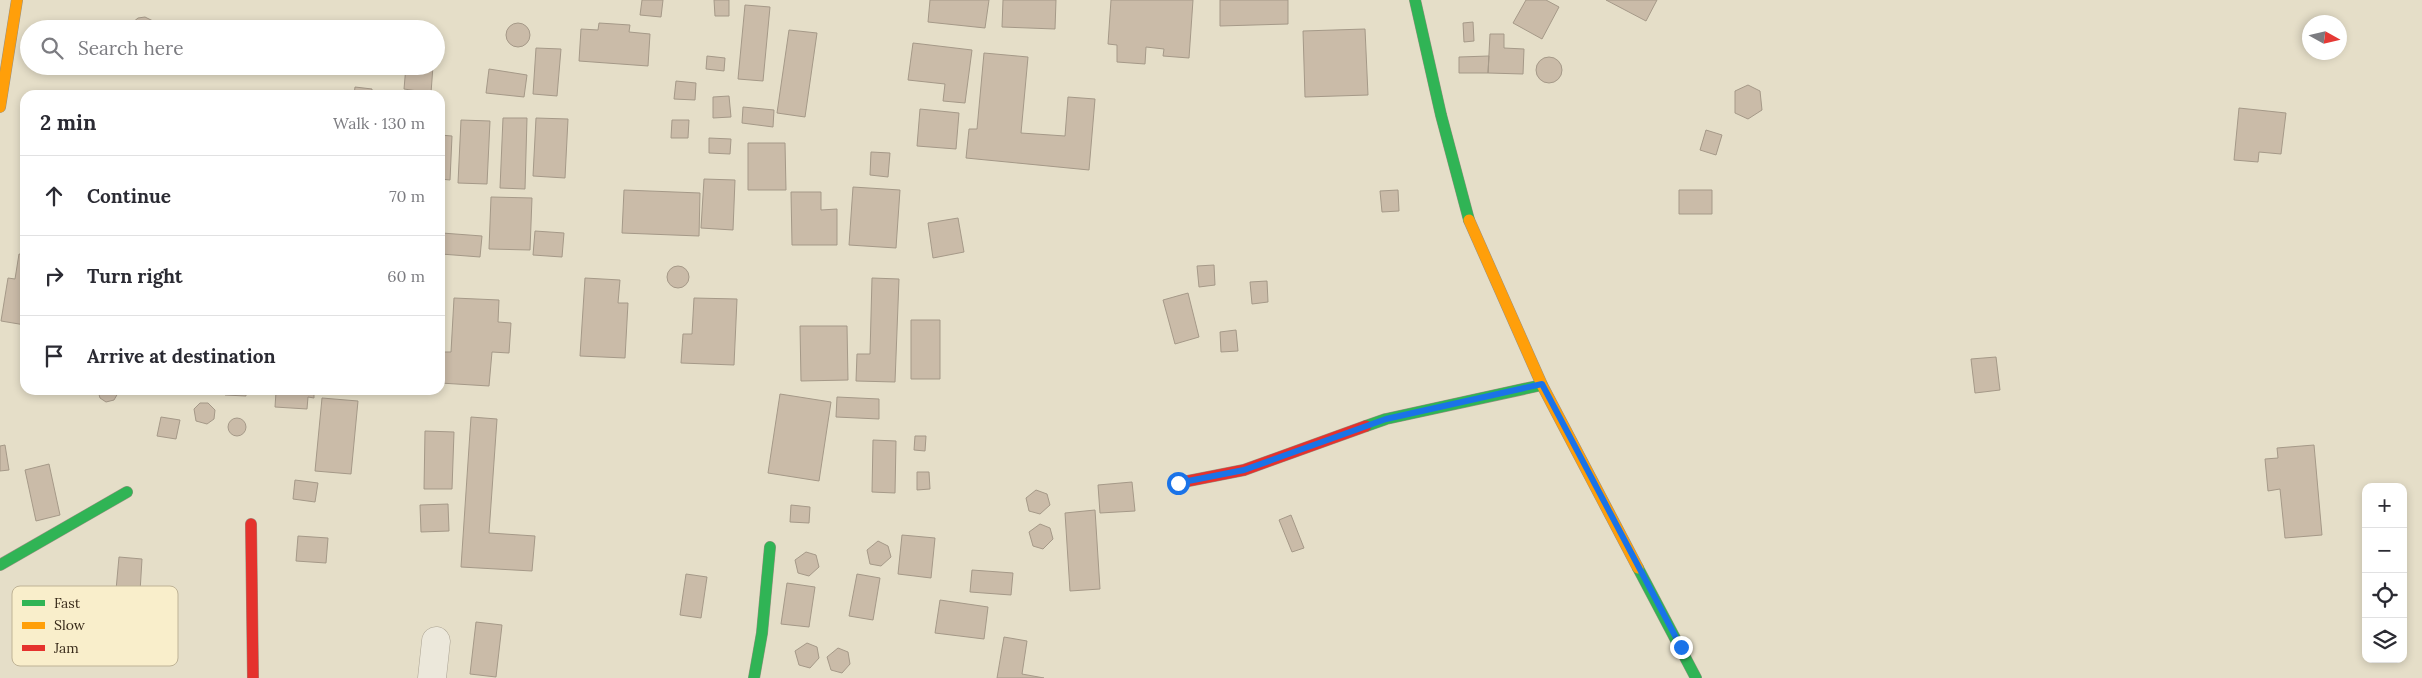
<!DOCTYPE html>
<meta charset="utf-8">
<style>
body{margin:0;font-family:Lora,serif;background:#f7f7f7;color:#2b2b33}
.controls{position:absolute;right:15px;bottom:15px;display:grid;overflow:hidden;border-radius:10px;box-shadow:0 2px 8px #0003}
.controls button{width:45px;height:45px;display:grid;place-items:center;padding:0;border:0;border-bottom:1px solid #e1e1e2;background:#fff;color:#2b2b33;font:25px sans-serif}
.compass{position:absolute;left:2302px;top:15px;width:45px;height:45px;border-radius:50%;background:#fff;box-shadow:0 2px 8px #0003;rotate:98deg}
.stop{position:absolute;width:15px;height:15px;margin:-11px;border:4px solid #1a73e8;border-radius:50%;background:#fff}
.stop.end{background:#1a73e8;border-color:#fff;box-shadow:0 1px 5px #0008}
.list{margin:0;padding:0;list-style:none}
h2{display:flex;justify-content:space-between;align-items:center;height:65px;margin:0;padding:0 20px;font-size:21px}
h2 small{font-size:16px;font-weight:400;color:#7c7c81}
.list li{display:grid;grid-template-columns:32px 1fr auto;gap:15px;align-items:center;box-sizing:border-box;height:80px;padding:0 20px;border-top:1px solid #e1e1e2}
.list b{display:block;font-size:19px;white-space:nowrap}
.list em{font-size:16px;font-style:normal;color:#7c7c81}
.icon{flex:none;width:28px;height:28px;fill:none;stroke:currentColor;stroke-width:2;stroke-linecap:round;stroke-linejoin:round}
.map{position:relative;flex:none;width:2422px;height:678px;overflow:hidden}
.search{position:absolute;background:#fff;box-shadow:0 2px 8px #0003;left:20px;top:20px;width:425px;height:55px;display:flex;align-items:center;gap:12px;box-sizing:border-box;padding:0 18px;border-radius:28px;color:#7c7c81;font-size:19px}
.panel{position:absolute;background:#fff;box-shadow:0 2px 8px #0003;left:20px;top:90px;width:425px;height:305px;border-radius:15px}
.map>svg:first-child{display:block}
.building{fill:#cabba8;stroke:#a59988}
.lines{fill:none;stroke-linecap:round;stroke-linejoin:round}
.street-casing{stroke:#aaa292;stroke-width:29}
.fast-casing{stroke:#999182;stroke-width:12}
.slow-casing{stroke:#999182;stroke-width:12}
.jam-casing{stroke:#999182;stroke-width:12}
.street{stroke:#ece8db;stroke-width:28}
.fast{stroke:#30b455;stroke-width:11}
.slow{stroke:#ff9f0a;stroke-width:11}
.jam{stroke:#e5322d;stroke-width:11}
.route{stroke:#1a73e8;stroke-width:6}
.key{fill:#f9eecb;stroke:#bfb396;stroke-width:1}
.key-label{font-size:14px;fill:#382a1a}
</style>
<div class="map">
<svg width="2422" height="678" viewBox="0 0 2422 678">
<rect width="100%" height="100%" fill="#e5dec8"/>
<path class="building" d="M642 0H663L661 17 640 15Z
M714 0H729V16H715Z
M930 0H989L985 28 928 22Z
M1003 0H1056L1055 29 1002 27Z
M1111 0H1193L1189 58 1163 56 1164 49 1146 47 1145 64 1117 62V45L1108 44Z
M1220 0H1288V24L1220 26Z
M1526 0H1546L1559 7 1542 39 1513 23Z
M1606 0H1657L1646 21Z
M745 5 770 7 763 81 738 79Z
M145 17 153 21 155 29H132V23L138 18Z
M1473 22 1474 41 1464 42 1463 23Z
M599 23 630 25 629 32 650 34 648 66 579 61 581 29 598 30Z
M506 35a12 12 0 1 1 24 0a12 12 0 1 1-24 0Z
M1365 29 1368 95 1305 97 1303 31Z
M789 30 817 33 805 117 777 113Z
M1490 34H1504V48L1524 49 1523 74 1488 73Z
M913 43 972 50 965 103 943 101 945 84 908 80Z
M536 48 561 49 557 96 533 94Z
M984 53 1028 57 1021 133 1065 136 1068 97 1095 99 1089 170 966 158 969 129H977Z
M707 56 725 58 724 71 706 69Z
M1489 56 1488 73H1459V57Z
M1536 70a13 13 0 1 1 26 0a13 13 0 1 1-26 0Z
M406 66H433L431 93 404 89Z
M489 69 527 75 524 97 486 93Z
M676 81 696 83 695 100 674 99Z
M1748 85 1760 91 1762 110 1748 119 1735 113V91Z
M355 87 372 89V95H354Z
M729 96 731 117 713 118V97Z
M743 107 774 110 773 127 742 123Z
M2239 108 2286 113 2281 154 2259 152 2258 162 2234 160Z
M920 109 959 113 956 149 917 146Z
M503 118H527L525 189 500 188Z
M536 118 568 119 565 178 533 176Z
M461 120 490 121 487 184 458 183Z
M672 120H689L688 138H671Z
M1706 130 1722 135 1716 155 1700 150Z
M440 135 452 136 450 180 440 179Z
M709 138 731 139 730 154 709 153Z
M748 143H785L786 190H748Z
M871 152 890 153 888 177 870 175Z
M704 179 735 180 733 230 701 228Z
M853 187 900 190 896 248 849 245Z
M624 190 700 193 699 236 622 233Z
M1398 190 1399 211 1382 212 1380 191Z
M1679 190H1712V214H1679Z
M791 192H821V210L837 209V245H792Z
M491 197 532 198 530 250 489 249Z
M958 218 964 252 933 258 928 223Z
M535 231 564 233 562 257 533 255Z
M442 233 482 236 480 257 441 254Z
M19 254 25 255V325L1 321 8 278 15 279Z
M1214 265 1215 285 1199 287 1197 266Z
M667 277a11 11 0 1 1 22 0a11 11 0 1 1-22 0Z
M585 278 620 280 618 303H628L625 358 580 356Z
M872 278 899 279 895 382 856 381 857 354H870Z
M1267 281 1268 302 1252 304 1250 282Z
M1188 293 1199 337 1175 344 1163 300Z
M454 298 499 300 498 322 511 323 509 353 492 352 489 386 440 383V352H451Z
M694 298 737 299 734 365 681 363 683 334H692Z
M911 320H940V379H911Z
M800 326H847L848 380 801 381Z
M1236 330 1238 351 1221 352 1220 332Z
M1996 357 2000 390 1975 393 1971 359Z
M117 390 118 393 114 400 106 402 100 398 98 391Z
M225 390H246V396L225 395Z
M259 390H314V398L308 397 307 409 275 407 276 392Z
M780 394 831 402 819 481 768 473Z
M837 397 879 399V419L836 417Z
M322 398 358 401 351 474 315 471Z
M200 403H208L215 410 214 419 207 424 196 421 194 409Z
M161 417 180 420 176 439 157 436Z
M471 417 497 419 489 533 535 536 532 571 461 567Z
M228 427a9 9 0 1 1 18 0a9 9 0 1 1-18 0Z
M425 431 454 432 452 489H424Z
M915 436H926L925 451 914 450Z
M873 440 896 441 895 493 872 492Z
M5 445 9 470 0 471V446Z
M2314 445 2322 535 2285 538 2280 489 2268 491 2265 459 2278 458 2277 448Z
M49 464 60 515 36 521 25 470Z
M917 472H929L930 489 917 490Z
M295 480 318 483 315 502 293 499Z
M1132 482 1135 511 1100 513 1098 485Z
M1036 490 1047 494 1050 505 1040 514 1029 511 1026 498Z
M448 504 449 531 421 532 420 505Z
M791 505 810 507 809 523 790 522Z
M1095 510 1100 589 1070 591 1065 513Z
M1291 515 1304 548 1292 552 1279 520Z
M1040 524 1050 528 1053 539 1043 549 1033 546 1029 532Z
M902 535 935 538 931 578 898 574Z
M298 536 328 538 326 563 296 561Z
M878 541 888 546 891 557 881 566 870 564 867 550Z
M806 552 816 555 819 567 809 576 798 573 795 560Z
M119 557 142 559 140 592 116 590Z
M972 570 1013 573 1011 595 970 592Z
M686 574 707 577 701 618 680 615Z
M857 574 880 578 873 620 849 616Z
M787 583 815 587 809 627 781 624Z
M940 600 988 607 984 639 935 633Z
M476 622 502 625 496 677 470 674Z
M1004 637 1027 641 1022 674 1044 678H997Z
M807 643 817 647 819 658 810 668 799 665 795 651Z
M838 648 848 652 850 664 842 673 831 670 827 657Z"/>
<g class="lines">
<g class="street-casing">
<path id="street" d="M432 678 436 641"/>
</g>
<g class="fast-casing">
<path id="fast" d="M1415 0 1441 115 1469 220
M1366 426 1386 419 1542 385
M0 565 127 492
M1638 568 1696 678
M754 678 762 633 770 547"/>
</g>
<g class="slow-casing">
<path id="slow" d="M0 107 17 0
M1469 220 1542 385 1638 568"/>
</g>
<g class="jam-casing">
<path id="jam" d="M1178 483 1244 470 1366 426
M251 524 253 678"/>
</g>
<use href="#street" class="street"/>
<use href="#fast" class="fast"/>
<use href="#slow" class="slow"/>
<use href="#jam" class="jam"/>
</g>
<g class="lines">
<path class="route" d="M1178 483 1244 470 1386 419 1542 384 1681 647"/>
</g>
<rect x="12" y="586" width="166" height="80" rx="8" class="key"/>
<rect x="22" y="600" width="23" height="6" fill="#30b455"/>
<rect x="22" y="622" width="23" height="7" fill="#ff9f0a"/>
<rect x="22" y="645" width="23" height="6" fill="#e5322d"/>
<g class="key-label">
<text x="54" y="608">Fast</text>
<text x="54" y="630">Slow</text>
<text x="54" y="653">Jam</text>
</g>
</svg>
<div class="controls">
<button>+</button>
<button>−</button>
<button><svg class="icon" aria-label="locate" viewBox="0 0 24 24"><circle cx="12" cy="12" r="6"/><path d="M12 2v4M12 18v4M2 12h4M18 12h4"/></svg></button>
<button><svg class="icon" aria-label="layers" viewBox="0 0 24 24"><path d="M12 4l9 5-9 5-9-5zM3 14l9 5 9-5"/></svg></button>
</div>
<svg class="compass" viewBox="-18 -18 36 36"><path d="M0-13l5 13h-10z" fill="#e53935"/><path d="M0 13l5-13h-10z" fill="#7c7c81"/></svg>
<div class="stop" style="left:1178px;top:483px"></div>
<div class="stop end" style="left:1681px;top:647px"></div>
<div class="search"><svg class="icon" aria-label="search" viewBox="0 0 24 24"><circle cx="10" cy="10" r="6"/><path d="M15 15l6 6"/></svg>Search here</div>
<section class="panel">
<h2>2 min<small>Walk · 130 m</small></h2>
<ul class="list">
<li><svg class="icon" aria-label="ahead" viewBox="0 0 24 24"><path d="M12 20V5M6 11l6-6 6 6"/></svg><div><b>Continue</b></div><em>70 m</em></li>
<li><svg class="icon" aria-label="right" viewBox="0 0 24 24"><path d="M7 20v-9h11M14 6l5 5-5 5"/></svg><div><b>Turn right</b></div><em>60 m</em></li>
<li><svg class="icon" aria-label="arrive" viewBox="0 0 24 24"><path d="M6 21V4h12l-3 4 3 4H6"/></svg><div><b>Arrive at destination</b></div></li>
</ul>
</section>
</div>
